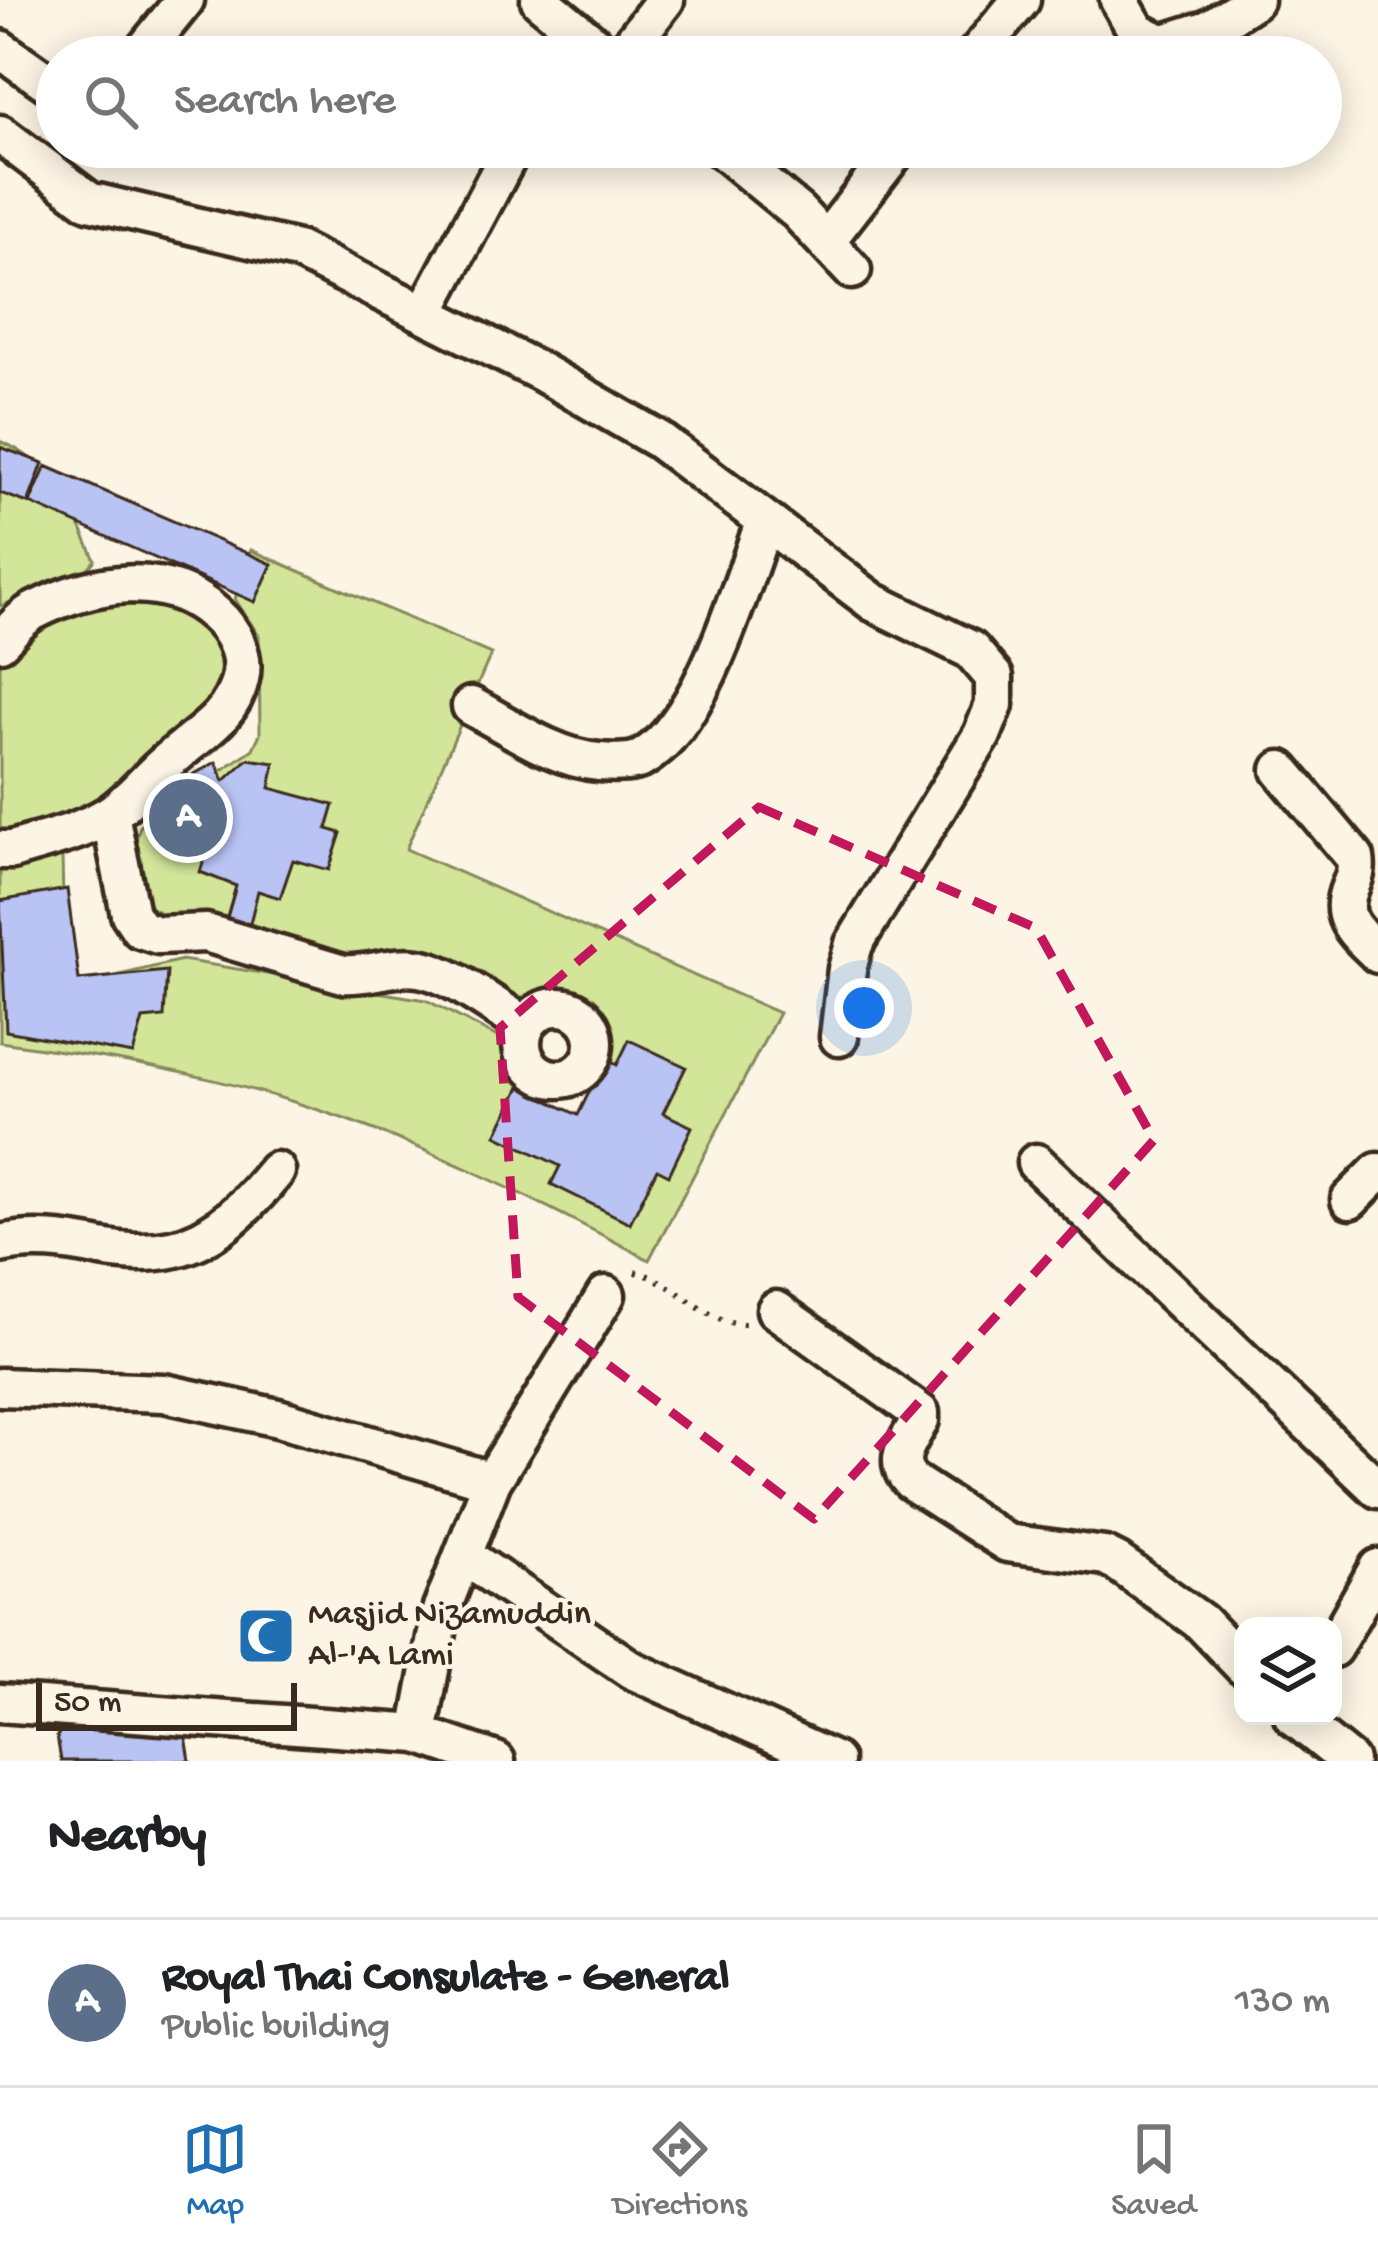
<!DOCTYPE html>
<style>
body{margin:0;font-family:"Gochi Hand",sans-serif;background:#f2f2f2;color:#202124}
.controls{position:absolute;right:36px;bottom:36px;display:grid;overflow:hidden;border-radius:24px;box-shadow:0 6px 30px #0003}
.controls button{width:108px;height:108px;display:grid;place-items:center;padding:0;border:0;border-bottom:3px solid #e0e0e0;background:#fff;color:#202124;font:60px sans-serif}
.scale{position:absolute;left:36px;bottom:30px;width:261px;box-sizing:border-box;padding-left:12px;border:6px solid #3b2a1e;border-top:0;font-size:33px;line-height:42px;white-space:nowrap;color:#3b2a1e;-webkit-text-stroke:9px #fcf5e5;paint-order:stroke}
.you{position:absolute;left:864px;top:1008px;width:42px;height:42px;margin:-30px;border:9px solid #fff;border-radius:50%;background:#1a73e8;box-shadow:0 0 0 18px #1a73e833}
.badge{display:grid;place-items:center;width:78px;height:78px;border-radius:50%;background:#1f6fb2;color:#fff;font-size:39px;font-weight:700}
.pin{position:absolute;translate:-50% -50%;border:6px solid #fff;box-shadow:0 3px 12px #0006}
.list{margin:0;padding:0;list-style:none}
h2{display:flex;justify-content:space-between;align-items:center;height:156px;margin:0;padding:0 48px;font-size:51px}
h2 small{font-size:39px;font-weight:400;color:#757577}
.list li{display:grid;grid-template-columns:78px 1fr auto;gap:36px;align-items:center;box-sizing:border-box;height:168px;padding:0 48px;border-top:3px solid #e0e0e0}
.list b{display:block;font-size:45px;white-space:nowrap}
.list p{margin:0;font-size:39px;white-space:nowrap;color:#757577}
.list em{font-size:39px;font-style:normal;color:#757577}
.icon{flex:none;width:66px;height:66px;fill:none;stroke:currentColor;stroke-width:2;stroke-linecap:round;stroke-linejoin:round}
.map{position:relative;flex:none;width:1378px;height:1761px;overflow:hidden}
.search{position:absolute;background:#fff;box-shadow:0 6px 30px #0003;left:36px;right:36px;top:36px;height:132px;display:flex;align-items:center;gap:30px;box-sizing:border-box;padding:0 42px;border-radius:66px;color:#757577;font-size:45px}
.sheet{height:324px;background:#fff}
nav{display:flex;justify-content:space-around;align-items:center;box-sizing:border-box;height:168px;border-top:3px solid #e0e0e0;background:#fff;font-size:33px;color:#757577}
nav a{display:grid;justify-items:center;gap:6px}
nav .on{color:#1f6fb2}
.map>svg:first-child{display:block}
.green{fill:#d2e599;stroke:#86885c;stroke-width:3}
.building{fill:#b9c4f5;stroke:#3b2a1e;stroke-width:3}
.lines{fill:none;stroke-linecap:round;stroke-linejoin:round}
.minor-casing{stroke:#3b2a1e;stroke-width:45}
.path{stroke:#3b2a1e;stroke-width:6;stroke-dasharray:3 9;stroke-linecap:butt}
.minor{stroke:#fcf5e5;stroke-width:36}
.marked{fill:none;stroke:#c2185b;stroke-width:9;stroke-dasharray:24 15;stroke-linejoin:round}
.labels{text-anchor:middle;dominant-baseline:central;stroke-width:9;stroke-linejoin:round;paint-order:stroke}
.poi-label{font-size:36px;fill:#3b2a1e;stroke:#fcf5e5;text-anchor:start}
</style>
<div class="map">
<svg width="1378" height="1761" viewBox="0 0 1378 1761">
<rect width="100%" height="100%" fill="#fcf5e5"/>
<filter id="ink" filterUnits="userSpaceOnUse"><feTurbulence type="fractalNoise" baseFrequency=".00833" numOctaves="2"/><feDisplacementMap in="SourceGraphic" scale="24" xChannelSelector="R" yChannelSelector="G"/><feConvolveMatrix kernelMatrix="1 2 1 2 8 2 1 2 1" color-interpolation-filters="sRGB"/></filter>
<g filter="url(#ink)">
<path class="green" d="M0 441C55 464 72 508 95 560L80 578 0 606Z
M251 550 491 654 406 849 779 1013 649 1260C538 1200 418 1141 297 1103 200 1072 100 1056 0 1042V866L62 855 65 988 182 960 426 1000 509 1043 520 1087 607 1134 617 1065 605 1059C605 1021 603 1005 565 992L524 1010 378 957 283 948 174 920 142 903 133 849 140 826 253 749 260 734 259 636 235 599Z
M150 594 220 629 229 690 92 813 0 838V659C38 618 97 606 150 594Z"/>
<path class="building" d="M0 447 43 463 28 503 0 493Z
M46 466 272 564 255 602 30 503Z
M248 759 275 763 270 788 334 805 327 829 341 833 329 870 293 860 280 898 258 891 247 935 224 928 236 886 200 872 206 854 191 852 174 825 196 809 180 782 216 762 224 781Z
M67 889 79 980 167 971 164 1017 143 1019 133 1054 6 1031 0 901Z
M629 1040 686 1067 663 1113 692 1127 669 1175 657 1169 630 1223 551 1184 560 1166 496 1135 520 1087 578 1115 605 1059 617 1065Z
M64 1727 186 1736 190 1761H61L57 1736Z"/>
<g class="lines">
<g class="minor-casing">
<path id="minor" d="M540 0 609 57
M1119 0 1137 31 1162 44 1209 29 1254 0
M0 49 57 89
M139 57 185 0
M621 57 665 0
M974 57 1021 0
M0 134 89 201 297 250 541 372 659 440 873 602 971 650 994 677V705L982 735 854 944 847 969 839 1037
M719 147 798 212 852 270
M826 241 899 147
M426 311 513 147
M0 642C10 632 22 617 34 611 91 582 165 568 215 614 233 630 246 655 240 679 231 719 197 735 169 760 148 777 130 802 107 816 79 833 43 840 12 850H0
M471 706C509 726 555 759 599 762 611 763 634 764 644 757 704 720 740 587 765 521
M1281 770 1355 858C1357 870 1355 876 1350 887 1337 919 1356 932 1378 954
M110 814 130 914 140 929 158 935 206 933 343 974C368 976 394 964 418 968 450 972 497 1009 526 1026
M522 1043a36 36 0 1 1 72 0a36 36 0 1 1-72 0Z
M1036 1163 1378 1489
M1350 1200 1378 1172
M0 1244C33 1236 68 1241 101 1248 185 1264 225 1233 276 1171
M776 1310 920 1413V1420C909 1441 891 1460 911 1481L1007 1543 1105 1556 1117 1562 1201 1622 1243 1666
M0 1387 164 1393 278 1418 492 1481
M463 1555 632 1670 834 1761
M1333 1648 1378 1568
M0 1703 418 1734 496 1761
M1293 1716 1349 1761
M418 1734 441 1611 492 1481 606 1295"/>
</g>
<path class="path" d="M635 1272C674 1279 706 1325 746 1324"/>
<use href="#minor" class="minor"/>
</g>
</g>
<path class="marked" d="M759 807 1036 928 1154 1140 814 1519 518 1297 500 1028Z"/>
<defs>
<g id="mosque-square" transform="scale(3)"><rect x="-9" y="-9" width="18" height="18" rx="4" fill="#1f6fb2" stroke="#fcf5e5"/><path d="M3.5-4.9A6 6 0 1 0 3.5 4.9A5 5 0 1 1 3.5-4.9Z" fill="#fff"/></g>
</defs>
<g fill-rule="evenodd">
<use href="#mosque-square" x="266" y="1636"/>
</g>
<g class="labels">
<g class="poi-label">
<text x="308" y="1615">Masjid Nizamuddin<tspan x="308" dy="41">Al-'A Lami</tspan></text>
</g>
</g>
</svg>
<div class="controls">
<button><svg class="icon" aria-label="layers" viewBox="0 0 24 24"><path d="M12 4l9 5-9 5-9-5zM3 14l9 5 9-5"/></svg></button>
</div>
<div class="scale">50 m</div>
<div class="you"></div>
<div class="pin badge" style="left:188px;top:818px;background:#5c6f8a">A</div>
<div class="search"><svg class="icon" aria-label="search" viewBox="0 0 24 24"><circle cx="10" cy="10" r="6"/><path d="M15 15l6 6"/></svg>Search here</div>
</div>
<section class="sheet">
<h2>Nearby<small></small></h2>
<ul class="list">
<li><span class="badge" style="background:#5c6f8a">A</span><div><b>Royal Thai Consulate - General</b><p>Public building</p></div><em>130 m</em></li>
</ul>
</section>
<nav>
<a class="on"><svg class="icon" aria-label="map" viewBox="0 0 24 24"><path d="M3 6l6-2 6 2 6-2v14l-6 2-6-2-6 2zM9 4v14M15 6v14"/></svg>Map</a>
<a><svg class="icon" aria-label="directions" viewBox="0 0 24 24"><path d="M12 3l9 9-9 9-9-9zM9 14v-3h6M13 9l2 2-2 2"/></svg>Directions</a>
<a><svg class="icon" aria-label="saved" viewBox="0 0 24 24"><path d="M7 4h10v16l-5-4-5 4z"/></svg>Saved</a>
</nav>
